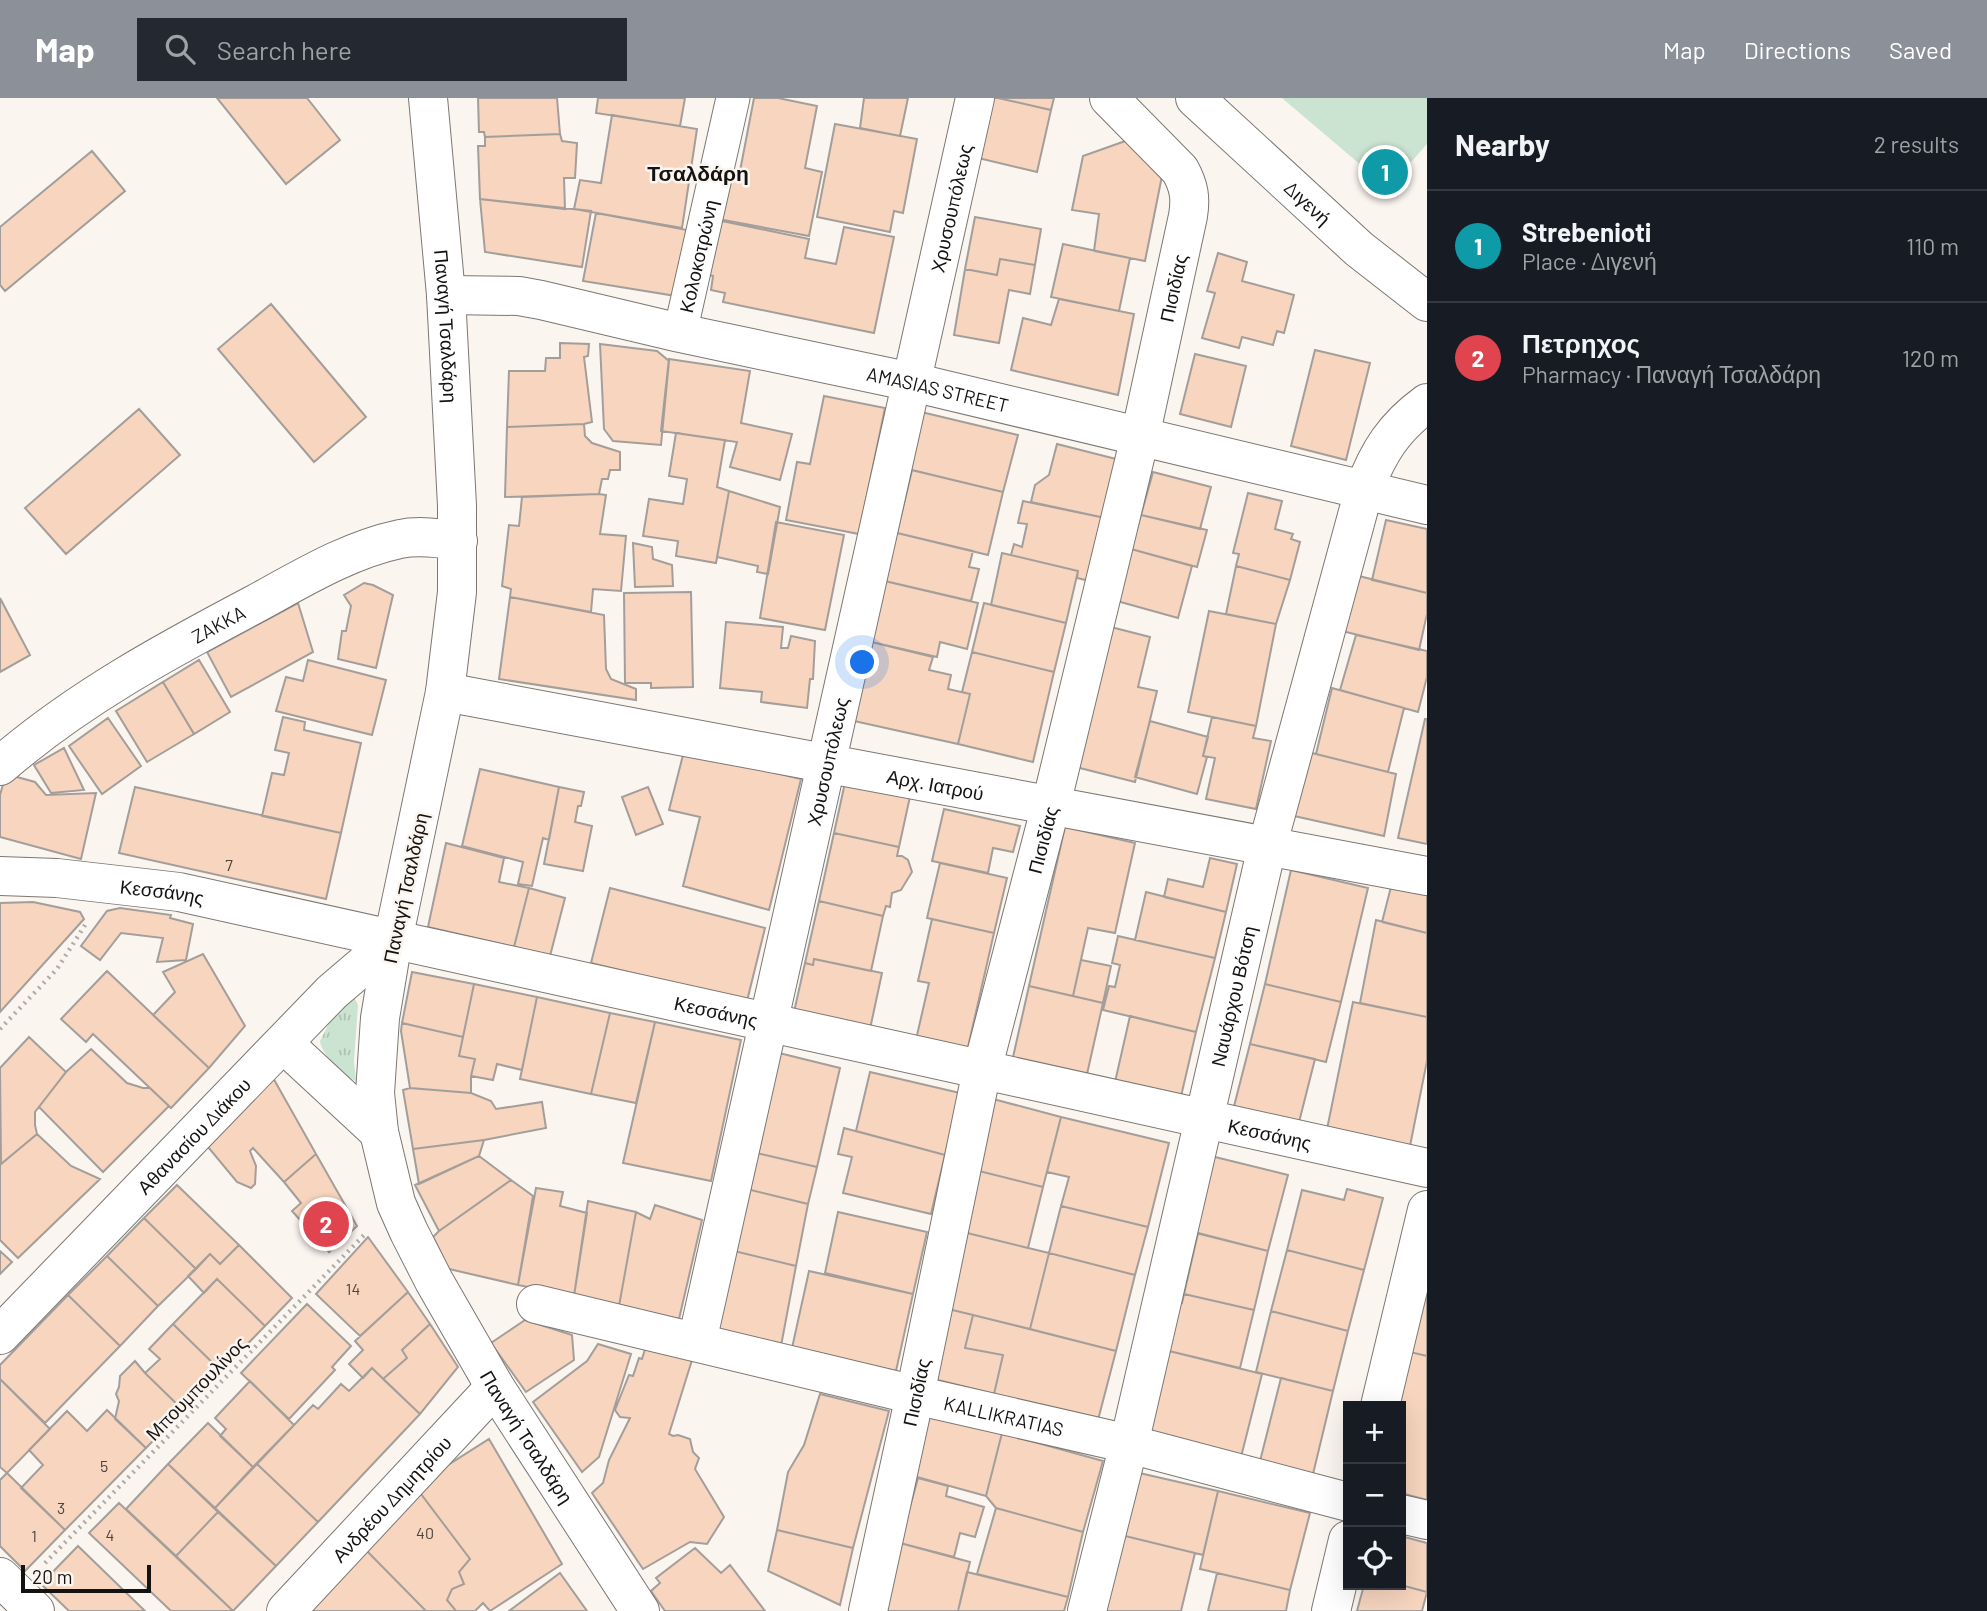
<!DOCTYPE html>
<meta charset="utf-8">
<style>
body{margin:0;font-family:Barlow,sans-serif;background:#242831;color:#f1f3f6}
.controls{position:absolute;right:21px;bottom:21px;display:grid;overflow:hidden;border-radius:0px;box-shadow:0 7px 28px #0002}
.controls button{width:63px;height:63px;display:grid;place-items:center;padding:0;border:0;border-bottom:2px solid #363941;background:#171b24;color:#f1f3f6;font:35px sans-serif}
.scale{position:absolute;left:21px;bottom:18px;width:130px;box-sizing:border-box;padding-left:7px;border:4px solid #151311;border-top:0;font-size:19px;line-height:24px;white-space:nowrap;color:#151311;-webkit-text-stroke:5px #fbf5f0;paint-order:stroke}
.you{position:absolute;left:863px;top:565px;width:24px;height:24px;margin:-18px;border:5px solid #fff;border-radius:50%;background:#1a73e8;box-shadow:0 0 0 10px #1a73e833}
.badge{display:grid;place-items:center;width:46px;height:46px;border-radius:50%;background:#8c9099;color:#fff;font-size:23px;font-weight:700}
.pin{position:absolute;translate:-50% -50%;border:4px solid #fff;box-shadow:0 2px 7px #0006}
.list{margin:0;padding:0;list-style:none}
h2{display:flex;justify-content:space-between;align-items:center;height:91px;margin:0;padding:0 28px;font-size:30px}
h2 small{font-size:23px;font-weight:400;color:#9ea1a6}
.list li{display:grid;grid-template-columns:46px 1fr auto;gap:21px;align-items:center;box-sizing:border-box;height:112px;padding:0 28px;border-top:2px solid #363941}
.list b{display:block;font-size:26px;white-space:nowrap}
.list p{margin:0;font-size:23px;white-space:nowrap;color:#9ea1a6}
.list em{font-size:23px;font-style:normal;color:#9ea1a6}
.icon{flex:none;width:38px;height:38px;fill:none;stroke:currentColor;stroke-width:2;stroke-linecap:round;stroke-linejoin:round}
.map{position:relative;flex:none;width:1427px;height:1513px;overflow:hidden}
header{display:flex;align-items:center;gap:42px;box-sizing:border-box;height:98px;padding:0 35px;background:#8c9099;color:#fff}
header strong{font-size:33px}
nav{display:flex;gap:38px;margin-inline-start:auto;font-size:24px}
.search{width:490px;height:63px;background:#242831;display:flex;align-items:center;gap:18px;box-sizing:border-box;padding:0 24px;border-radius:0px;color:#9ea1a6;font-size:26px}
main{display:flex}
aside{flex:1;background:#171b24}
.map>svg:first-child{display:block}
.grass{fill:url(#grass-tufts)}
.garden{fill:#cbe3d1}
.building{fill:#f7d5bf;stroke:#a49e9a;stroke-width:2}
.lines{fill:none;stroke-linecap:round;stroke-linejoin:round}
.pedestrian-casing{stroke:#7c7773;stroke-width:35}
.minor-casing{stroke:#7c7773;stroke-width:40}
.tertiary-casing{stroke:#7c7773;stroke-width:40}
.path{stroke:#afaaa6;stroke-width:4.5;stroke-dasharray:2 5;stroke-linecap:butt}
.pedestrian{stroke:#fff;stroke-width:33}
.minor{stroke:#fff;stroke-width:38}
.tertiary{stroke:#fff;stroke-width:38}
.labels{text-anchor:middle;dominant-baseline:central;stroke-width:5;stroke-linejoin:round;paint-order:stroke}
.number-label{font-size:16px;fill:#4e443c}
.street-label{font-size:19px;fill:#151311;stroke:#fbf5f0}
.neighbourhood-label{font-size:21px;font-weight:bold;fill:#151311;stroke:#fbf5f0}
</style>
<header>
<strong>Map</strong>
<div class="search"><svg class="icon" aria-label="search" viewBox="0 0 24 24"><circle cx="10" cy="10" r="6"/><path d="M15 15l6 6"/></svg>Search here</div>
<nav><a>Map</a><a>Directions</a><a>Saved</a></nav>
</header>
<main>
<div class="map">
<svg width="1427" height="1513" viewBox="0 0 1427 1513">
<defs>
<pattern id="grass-tufts" width="24" height="20" patternUnits="userSpaceOnUse" patternTransform="scale(1.75)"><rect width="24" height="20" fill="#cbe3d1"/><path d="M3 7l-1-3M5 7V3M7 7l1-3M15 17l-1-3M17 17v-4M19 17l1-3" fill="none" stroke="#adc2b2"/></pattern>
</defs>
<rect width="100%" height="100%" fill="#fbf5f0"/>
<path class="grass" d="M342 900 355 901 358 907 354 963 356 983C343 978 321 956 320 943Z"/>
<path class="garden" d="M1282 0H1427V46L1388 90Z"/>
<path class="building" d="M217 0H307L340 42 286 86Z
M478 0H557L560 36 485 39 484 34H479Z
M598 0H685L680 28 596 15Z
M754 0H778L817 8 805 70 822 74 809 138 718 121 728 70 740 73Z
M864 0H908L900 38 860 30Z
M988 0H998L1051 12 1037 74 974 59Z
M998 0H1054L1051 12Z
M612 17 697 31 682 130 574 111 580 82 601 85Z
M835 26 917 41 903 115 894 113 890 134 817 119Z
M560 36 562 43 577 45 575 80H564L565 111 480 101 478 48H485V39Z
M1131 41 1163 73 1145 163 1094 153 1099 116 1072 112 1083 58Z
M92 53 125 93 5 193 0 187V129Z
M480 101 591 113 582 169 485 154Z
M596 115 687 132 676 198 583 183Z
M975 119 1041 131 1035 167 1000 161 997 177 965 171Z
M717 122 809 141 805 160 836 166 844 129 894 139 874 235 723 204 725 195 711 192 713 178 706 176Z
M1063 146 1130 160 1119 213 1051 199Z
M1218 155 1247 164 1242 183 1294 197 1284 235 1277 233 1273 247 1242 239 1239 250 1202 240 1215 195 1207 193Z
M1000 161 1035 167 1030 196 1009 192 999 245 954 237 965 171 997 177Z
M1059 201 1134 216 1118 297 1011 272 1023 220 1051 227Z
M271 206 366 319 314 364 218 251Z
M560 245 589 246 588 258 584 259 592 324 584 326 507 329 509 273H545L546 260H560Z
M600 246 657 253 669 263 661 347 613 343 604 331Z
M1315 252 1370 265 1346 362 1291 348Z
M1195 256 1246 268 1231 329 1180 316Z
M669 261 750 273 741 325 792 336 780 382 730 369 737 344 661 333Z
M824 298 885 310 859 436 786 422 797 364 810 366Z
M139 311 180 357 66 456 25 410Z
M917 313 1018 337 1003 394 903 370Z
M584 326 585 338 592 345 620 354V372H610L608 381H602L599 396 505 399 507 329Z
M676 335 725 342 717 389 729 393 716 465 676 458 678 443 643 438 649 401 683 406 687 381 669 378Z
M1057 346 1124 363 1110 421 1031 404 1035 387 1049 377Z
M912 372 1003 394 988 457 897 435Z
M1153 374 1211 389 1200 431 1141 417Z
M729 393 780 409 768 476 757 474 758 468 717 459Z
M1248 395 1282 403 1275 431 1293 436 1291 441 1300 444 1290 482 1236 468 1239 456 1233 455Z
M599 396 606 397 600 436 626 438 621 493 593 491 591 514 510 499 511 491 502 488 509 427 519 428 522 399Z
M1023 403 1110 421 1094 484 1077 480 1078 473 1011 457 1014 446 1022 449 1027 426 1018 425Z
M1141 417 1207 432 1197 469 1131 451Z
M1386 422 1427 431V495L1372 482Z
M776 424 844 437 825 532 760 520Z
M893 434 973 453 969 469 979 471 971 503 885 483Z
M633 445 652 449 653 461 672 467 673 488 635 489Z
M1131 451 1192 468 1178 520 1117 503Z
M1002 455 1078 473 1066 525 991 507Z
M1236 468 1290 482 1276 526 1226 516Z
M1355 477 1427 495V516L1419 552 1342 533Z
M876 481 978 505 967 551 940 544 937 559 863 542Z
M364 485 373 487 393 497 376 570 338 561 342 533H346L351 508 344 497Z
M691 494 693 589 651 590V585H625L624 495Z
M510 499 604 517 606 571 611 581 636 591V602L499 581Z
M0 500 30 557 0 574Z
M298 505 313 554 231 599 207 554Z
M984 505 1066 525 1054 574 972 554Z
M1209 513 1276 526 1256 628 1188 614Z
M726 524 783 529 781 550H788L791 538 815 543 813 581H810L807 610 761 604 762 594 720 590Z
M1103 527 1150 539 1138 589 1157 593 1135 684 1068 667Z
M1356 537 1427 553V579L1418 614 1340 592Z
M863 542 933 559 929 572 951 577 948 591 970 596 958 646 845 621Z
M972 554 1054 574 1033 664 958 646 970 596 962 594Z
M199 562 230 614 194 636 163 584Z
M308 562 386 582 372 637 276 613 286 579 303 583Z
M163 584 194 636 147 664 116 613Z
M1332 590 1404 610 1388 674 1316 656Z
M283 619 305 624 304 632 361 645 341 735 262 718 272 675 284 677 289 655 275 652Z
M1212 619 1256 628 1253 640 1271 643 1256 711 1206 701 1215 660 1203 658Z
M108 620 141 668 102 696 69 648Z
M1425 621H1427V746L1398 740Z
M1150 623 1208 639 1203 658 1207 659 1197 696 1135 679Z
M64 650 84 692 51 695 34 667Z
M1308 654 1396 676 1384 738 1294 718Z
M692 655 801 681 769 812 683 788 700 719 669 712 683 657Z
M480 671 559 689 549 742 543 740 532 788 518 786 523 764 462 748Z
M6 676 35 684 46 697 96 695 81 761 0 739V697Z
M846 680 911 694 899 749 834 735Z
M135 689 341 735 326 801 119 755Z
M559 689 584 694 581 708H578L575 724 592 728 583 773 544 766Z
M648 689 663 726 636 737 622 699Z
M944 711 1020 728 1013 754 993 750 988 775 932 763Z
M1065 729 1135 745 1115 835 1088 830 1073 898 1029 888Z
M834 735 899 749 897 758H902L908 762 912 774 901 792 892 795 890 809 886 808 883 818 819 803Z
M446 745 504 760 499 784 529 790 514 849 428 829Z
M1210 760 1237 766 1226 814 1164 799 1168 781 1203 789Z
M940 765 1007 780 994 835 927 820Z
M1291 772 1368 790 1341 904 1265 886Z
M1392 785 1427 794V835L1382 824Z
M529 790 565 800 550 858 514 849Z
M610 790 765 830 747 903 591 865Z
M1146 794 1226 814 1215 860 1135 842Z
M819 803 883 818 871 873 814 861 813 867 805 865Z
M33 804 80 814 84 821 0 914V805Z
M120 810 171 817 170 820 193 826 186 862 157 864 163 840 121 835 100 862 81 848 107 813Z
M932 821 994 835 966 958 915 946 929 885 918 883Z
M1376 822 1427 835V919L1360 905Z
M1118 838 1215 860 1196 934 1103 912 1109 888 1115 889 1120 867 1112 865Z
M203 856 245 928 209 970 153 917 175 894 163 874Z
M814 861 882 875 870 931 794 914 805 865 813 867Z
M1081 862 1111 868 1103 905 1073 898Z
M107 873 209 970 171 1010 93 936 86 944 61 921Z
M412 874 474 886 463 939 402 925Z
M474 886 537 899 522 972 497 966 493 982 471 978 475 961 459 958Z
M1265 886 1341 904 1326 964 1250 946Z
M1029 888 1103 905 1085 985 1011 968Z
M537 899 610 915 591 996 520 981Z
M1353 904 1427 919V963L1409 1053 1326 1036Z
M610 915 655 924 636 1005 591 996Z
M1130 918 1196 934 1179 1007 1115 984Z
M655 924 741 942 711 1083 623 1065Z
M402 925 463 939 459 958 475 961 471 978V995L410 990 401 933Z
M29 939 66 974 35 1014V1027L37 1036 1 1066 0 970Z
M1250 946 1315 961 1297 1032 1232 1016Z
M91 951 127 985 143 990H150L169 1008 103 1074 39 1009 66 974Z
M771 953 840 970 817 1069 748 1053Z
M870 974 960 995 945 1057 856 1033Z
M272 978 316 1056 284 1084 253 1050 250 1053 256 1068 255 1086 251 1090 237 1084 208 1049Z
M410 990 471 995 491 1003 496 1011 542 1004 546 1030 484 1042 413 1051 403 992Z
M993 1001 1061 1019 1043 1089 975 1072Z
M1061 1019 1169 1045 1148 1129 1061 1108 1069 1079 1047 1074Z
M844 1030 945 1057 931 1116 843 1095 852 1059 838 1056Z
M37 1036 71 1068 100 1081 18 1160 0 1142V1067Z
M484 1042 479 1058 419 1086 413 1051Z
M748 1053 817 1069 808 1106 739 1089Z
M316 1056 357 1128 329 1154 292 1113 301 1105 284 1084Z
M1207 1057 1288 1077 1268 1153 1188 1133Z
M479 1058 511 1082 439 1133 415 1087Z
M975 1072 1043 1089 1028 1150 959 1133Z
M511 1082 533 1098 518 1187 449 1171 433 1139 439 1133Z
M177 1087 239 1147 220 1166 210 1156 196 1171 144 1120Z
M739 1089 808 1106 796 1168 726 1151Z
M536 1090 563 1094 560 1108 587 1115 574 1198 518 1187Z
M1347 1091 1383 1100 1364 1172 1287 1152 1302 1092 1344 1102Z
M588 1103 636 1114 619 1208 574 1198Z
M655 1107 702 1122 679 1221 619 1208 636 1114 650 1121Z
M1061 1108 1148 1129 1135 1177 1049 1155Z
M838 1114 927 1134 913 1196 825 1175Z
M144 1120 196 1171 158 1208 107 1158Z
M959 1133 1049 1155 1030 1231 940 1209Z
M1198 1135 1268 1153 1254 1212 1184 1196Z
M368 1139 408 1194 360 1238 316 1196Z
M239 1147 292 1200 265 1228 217 1181 204 1195 188 1178 210 1156 220 1166Z
M726 1151 796 1168 781 1248 709 1232Z
M1287 1152 1364 1172 1348 1233 1271 1213Z
M0 1153 12 1164 0 1176Z
M1049 1155 1135 1177 1116 1253 1030 1231Z
M107 1158 158 1208 120 1248 68 1197Z
M809 1173 913 1196 896 1273 792 1250Z
M217 1181 265 1228 221 1273 173 1226Z
M1427 1190V1258L1406 1253Z
M408 1194 430 1226 402 1252 407 1260 383 1281 372 1270 363 1280 349 1266 363 1252 355 1243Z
M1184 1196 1254 1212 1240 1270 1169 1253 1175 1203 1182 1205Z
M68 1197 120 1248 45 1325 0 1281V1267Z
M307 1206 351 1248 332 1269 335 1272 289 1321 241 1275Z
M940 1209 973 1217 965 1250 1003 1257 994 1296 922 1278Z
M1271 1213 1348 1233 1333 1293 1256 1274Z
M973 1217 1116 1253 1098 1322 994 1296 1003 1257 965 1250Z
M525 1222 572 1237 574 1262 526 1294 491 1245Z
M173 1226 221 1273 183 1312 145 1275 160 1261 149 1251Z
M430 1226 458 1269 420 1316 383 1281 407 1260 402 1252Z
M598 1246 631 1256 599 1359 582 1374 533 1304 587 1263Z
M646 1248 692 1262 669 1336 673 1338 678 1337 690 1341 693 1354 699 1360 695 1371 724 1419 707 1446 690 1444 643 1471 592 1395 603 1385 609 1362 630 1320 620 1319 615 1312 629 1277 633 1278 639 1260 642 1261Z
M1169 1253 1262 1276 1241 1359 1143 1335Z
M1406 1253 1427 1258V1402L1401 1395V1308H1393Z
M135 1263 145 1275 183 1312 146 1350 115 1321 119 1303 116 1296 119 1289 120 1278Z
M372 1270 420 1316 318 1424 257 1366 313 1307 318 1311 341 1286 349 1293Z
M1281 1280 1333 1293 1313 1376 1260 1363Z
M0 1281 50 1331 7 1375 0 1369Z
M250 1283 294 1327 253 1369 220 1338 226 1331 215 1320Z
M820 1296 889 1313 853 1450 777 1432 788 1374 804 1347Z
M107 1312 146 1350 65 1432 21 1390 43 1367 29 1352 67 1313 87 1333Z
M923 1313 1002 1335 986 1398 906 1376Z
M208 1325 253 1369 215 1410 168 1366Z
M1002 1335 1103 1363 1083 1434 996 1410 986 1398Z
M489 1341 562 1466 490 1513 483 1505 475 1513H456L447 1502 452 1491 464 1486 459 1474 470 1461 415 1388Z
M168 1366 218 1414 176 1458 126 1411Z
M257 1366 318 1424 276 1468 215 1410Z
M1135 1374 1218 1393 1203 1457 1121 1437Z
M7 1375 65 1432 25 1473 0 1448V1382Z
M918 1380 948 1388 946 1398 984 1409 975 1439 960 1435 954 1459 900 1445Z
M415 1388 470 1461 459 1474 464 1486 452 1491 447 1502 456 1513H426L361 1447Z
M1218 1393 1310 1415 1290 1492 1200 1471Z
M119 1405 233 1513H171L89 1435Z
M996 1410 1083 1434 1068 1499 977 1476Z
M218 1414 276 1468 233 1513 176 1458Z
M777 1432 853 1450 840 1507 768 1473Z
M1121 1437 1195 1455 1181 1513H1103Z
M1401 1438 1427 1445V1494L1401 1487Z
M900 1445 970 1464 958 1513H884Z
M361 1447 426 1513H296Z
M78 1448 145 1513H69L41 1486Z
M695 1450 721 1475 730 1467 765 1513H665L651 1493 660 1485 656 1480Z
M967 1474 1068 1499 1064 1513H958Z
M560 1475 587 1513H509Z
M1217 1475 1290 1492 1286 1513H1208Z
M1364 1487H1401L1427 1494 1422 1513H1357Z"/>
<g class="lines">
<g class="pedestrian-casing">
<g id="pedestrian">
<path id="s1" d="M680 235 733 0"/>
</g>
</g>
<g class="minor-casing">
<g id="minor">
<path id="s2" d="M446 197 519 198 541 202 680 235 912 284 1427 407"/>
<path id="s3" d="M445 594 1427 778"/>
<path id="s4" d="M0 668C77 601 166 553 255 506 301 481 348 452 400 441 419 437 440 440 458 443"/>
<path id="s5" d="M0 778 57 780 179 794 1427 1070"/>
<path id="s6" d="M536 1206 915 1297 1129 1346 1348 1404"/>
<path id="s7" d="M0 1237 332 894 393 842"/>
<path id="s8" d="M697 1244 975 0"/>
<path d="M1380 1308 1427 1112"/>
<path d="M1401 1416 1427 1422"/>
<path d="M0 1479 35 1513"/>
<path id="s9" d="M286 1513 495 1289"/>
<path id="s10" d="M868 1513 915 1297 982 972 1051 707 1140 339 1188 118C1191 100 1189 88 1180 72L1109 0"/>
<path id="s11" d="M1087 1513 1129 1346 1267 749 1364 392C1378 354 1394 329 1427 305"/>
<path d="M1331 1513 1348 1442"/>
</g>
</g>
<g class="tertiary-casing">
<g id="tertiary">
<path id="s12" d="M428 0 446 197 457 408V494L445 594 393 842 380 920 375 995 379 1034 396 1105 409 1134 434 1183 495 1289 640 1513"/>
<path id="s13" d="M1195 0 1359 151 1427 204"/>
<path d="M283 945 379 1034"/>
</g>
</g>
<path class="path" d="M0 931 57 871 87 824
M45 1465 366 1135"/>
<use href="#pedestrian" class="pedestrian"/>
<use href="#minor" class="minor"/>
<use href="#tertiary" class="tertiary"/>
</g>
<g class="labels">
<g class="number-label">
<text x="229" y="766">7</text>
<text x="353" y="1190">14</text>
<text x="104" y="1367">5</text>
<text x="61" y="1409">3</text>
<text x="425" y="1434">40</text>
<text x="110" y="1436">4</text>
<text x="34" y="1437">1</text>
</g>
<g class="street-label">
<text stroke="none"><textPath href="#s13" startOffset="154">Διγενή</textPath></text>
<text stroke="none"><textPath href="#s8" startOffset="1162">Χρυσουπόλεως</textPath></text>
<text stroke="none"><textPath href="#s1" startOffset="79">Κολοκοτρώνη</textPath></text>
<text stroke="none"><textPath href="#s10" startOffset="1358">Πισιδίας</textPath></text>
<text stroke="none"><textPath href="#s12" startOffset="229">Παναγή Τσαλδάρη</textPath></text>
<text stroke="none"><textPath href="#s2" startOffset="502">AMASIAS STREET</textPath></text>
<text stroke="none"><textPath href="#s4" startOffset="261">ZAKKA</textPath></text>
<text stroke="none"><textPath href="#s8" startOffset="595">Χρυσουπόλεως</textPath></text>
<text stroke="none"><textPath href="#s3" startOffset="499">Αρχ. Ιατρού</textPath></text>
<text stroke="none"><textPath href="#s10" startOffset="791">Πισιδίας</textPath></text>
<text transform="translate(405 790) rotate(-78)">Παναγή Τσαλδάρη</text>
<text stroke="none"><textPath href="#s5" startOffset="163">Κεσσάνης</textPath></text>
<text stroke="none"><textPath href="#s11" startOffset="632">Ναυάρχου Βότση</textPath></text>
<text stroke="none"><textPath href="#s5" startOffset="730">Κεσσάνης</textPath></text>
<text stroke="none"><textPath href="#s5" startOffset="1297">Κεσσάνης</textPath></text>
<text stroke="none"><textPath href="#s7" startOffset="278">Αθανασίου Διάκου</textPath></text>
<text transform="translate(196 1290) rotate(-46)">Μπουμπουλίνος</text>
<text stroke="none"><textPath href="#s10" startOffset="224">Πισιδίας</textPath></text>
<text stroke="none"><textPath href="#s6" startOffset="481">KALLIKRATIAS</textPath></text>
<text stroke="none"><textPath href="#s12" startOffset="1384">Παναγή Τσαλδάρη</textPath></text>
<text stroke="none"><textPath href="#s9" startOffset="154">Ανδρέου Δημητρίου</textPath></text>
</g>
<g class="neighbourhood-label">
<text x="698" y="74">Τσαλδάρη</text>
</g>
</g>
</svg>
<div class="controls">
<button>+</button>
<button>−</button>
<button><svg class="icon" aria-label="locate" viewBox="0 0 24 24"><circle cx="12" cy="12" r="6"/><path d="M12 2v4M12 18v4M2 12h4M18 12h4"/></svg></button>
</div>
<div class="scale">20 m</div>
<div class="you"></div>
<div class="pin badge" style="left:1385px;top:74px;background:#0f9aa8">1</div>
<div class="pin badge" style="left:326px;top:1126px;background:#e0444e">2</div>
</div>
<aside>
<h2>Nearby<small>2 results</small></h2>
<ul class="list">
<li><span class="badge" style="background:#0f9aa8">1</span><div><b>Strebenioti</b><p>Place · Διγενή</p></div><em>110 m</em></li>
<li><span class="badge" style="background:#e0444e">2</span><div><b>Πετρηχος</b><p>Pharmacy · Παναγή Τσαλδάρη</p></div><em>120 m</em></li>
</ul>
</aside>
</main>
